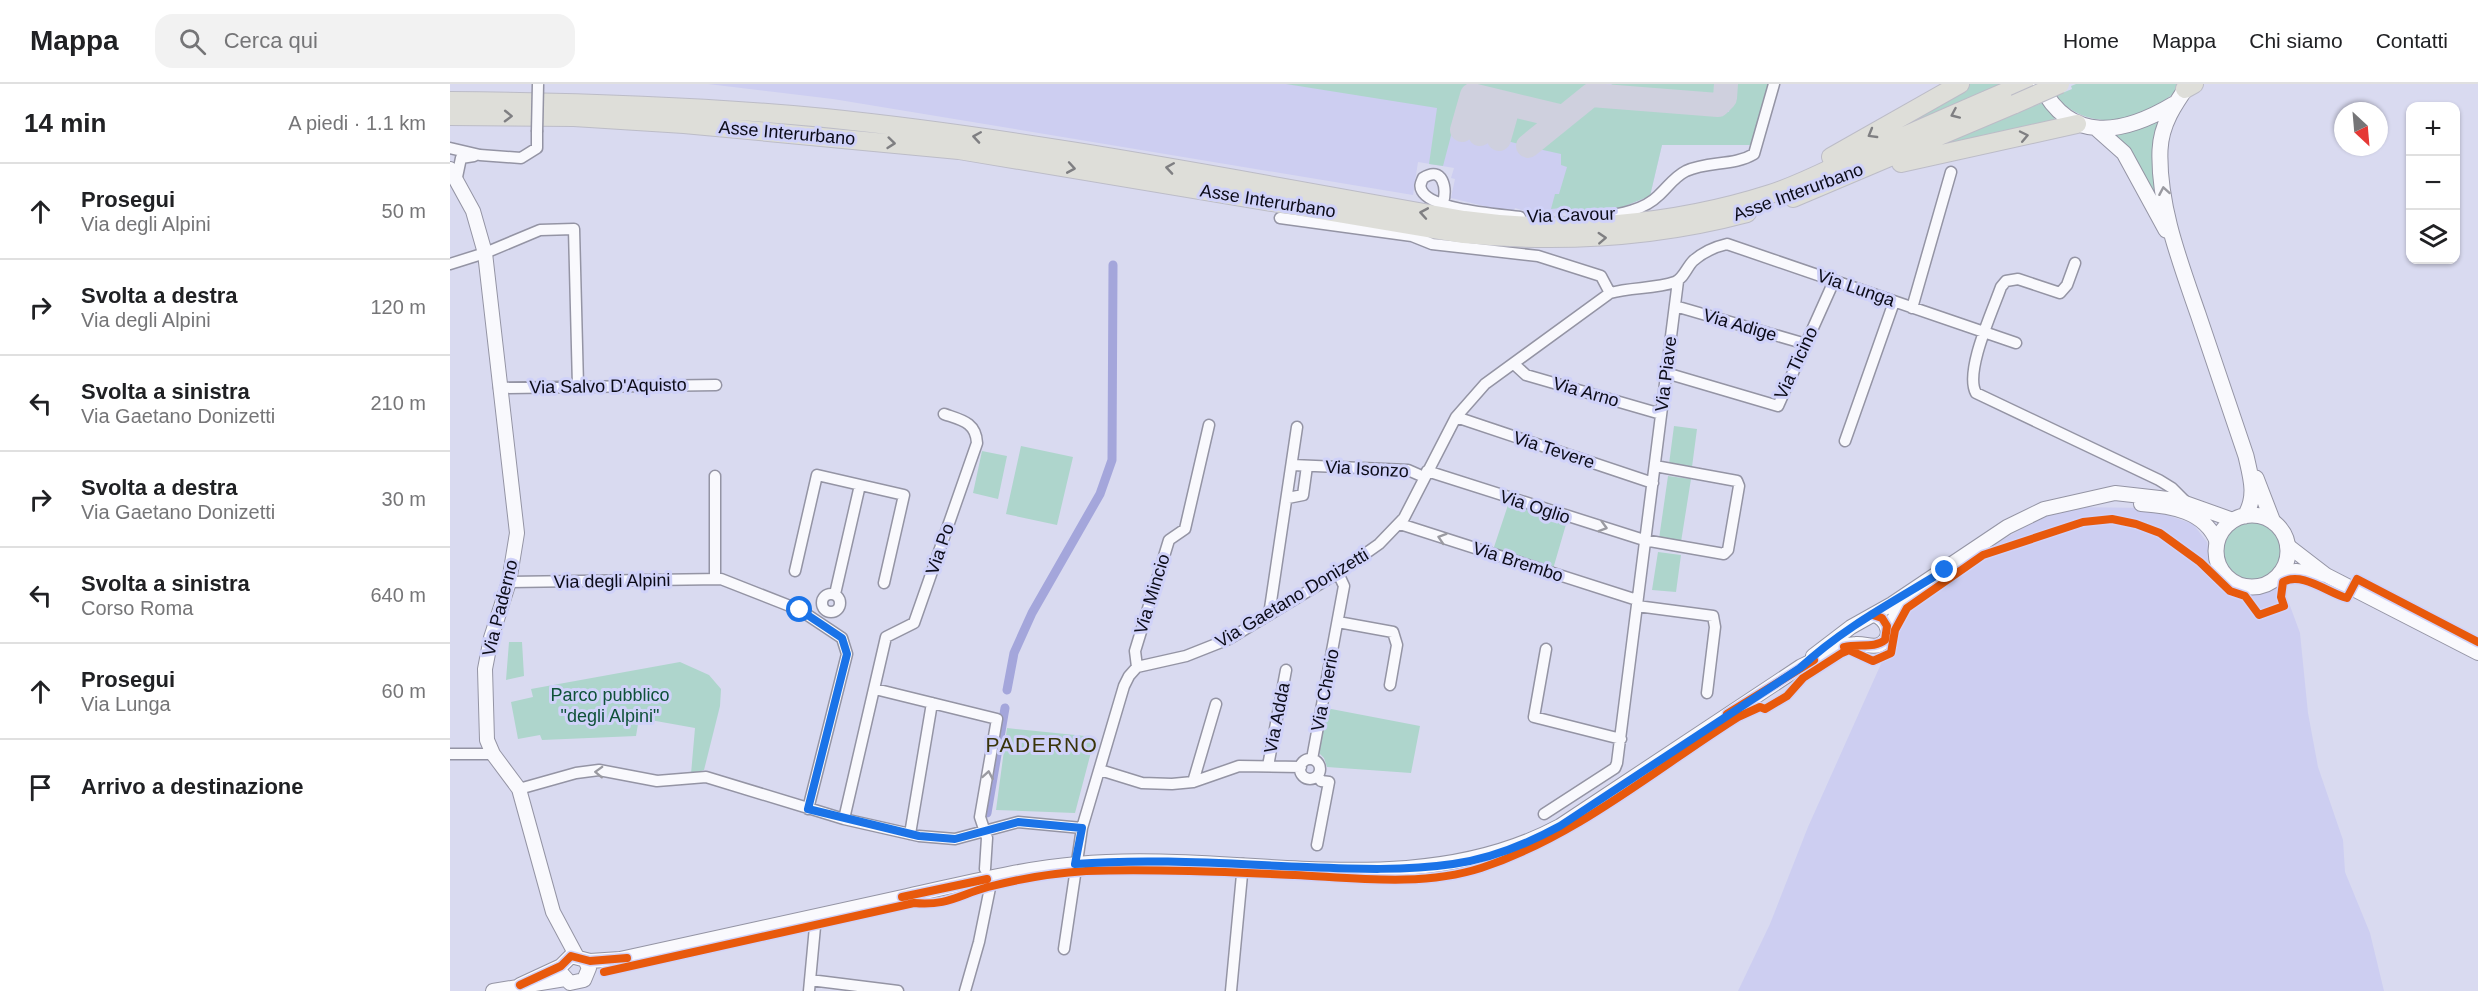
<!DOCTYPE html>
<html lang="it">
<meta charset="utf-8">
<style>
body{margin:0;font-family:Helvetica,sans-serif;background:#f2f2f2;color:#202124}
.controls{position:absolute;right:18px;top:18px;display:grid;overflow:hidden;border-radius:12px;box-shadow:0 2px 4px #0004}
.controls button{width:54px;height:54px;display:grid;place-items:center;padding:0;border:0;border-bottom:2px solid #e0e0e0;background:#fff;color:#202124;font:30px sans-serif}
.compass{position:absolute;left:1884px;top:18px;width:54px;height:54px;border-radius:50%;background:#fff;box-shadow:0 2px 4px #0004;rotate:154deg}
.stop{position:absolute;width:18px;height:18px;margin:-14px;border:4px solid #1a73e8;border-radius:50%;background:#fff}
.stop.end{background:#1a73e8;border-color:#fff;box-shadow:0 2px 6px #0008}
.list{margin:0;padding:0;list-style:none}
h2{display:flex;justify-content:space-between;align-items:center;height:78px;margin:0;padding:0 24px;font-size:26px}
h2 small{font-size:20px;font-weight:400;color:#757577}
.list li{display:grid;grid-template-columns:39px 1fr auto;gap:18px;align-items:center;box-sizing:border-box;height:96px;padding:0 24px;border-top:2px solid #e0e0e0}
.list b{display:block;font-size:22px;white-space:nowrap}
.list p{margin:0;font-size:20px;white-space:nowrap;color:#757577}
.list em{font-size:20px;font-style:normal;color:#757577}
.icon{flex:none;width:33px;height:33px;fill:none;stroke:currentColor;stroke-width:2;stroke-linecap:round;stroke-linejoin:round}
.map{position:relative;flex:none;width:2028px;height:907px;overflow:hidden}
header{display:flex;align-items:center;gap:36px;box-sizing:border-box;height:84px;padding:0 30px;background:#fff;border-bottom:2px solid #e0e0e0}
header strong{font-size:28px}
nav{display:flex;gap:33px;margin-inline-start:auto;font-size:21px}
.search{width:420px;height:54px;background:#f2f2f2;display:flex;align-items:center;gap:15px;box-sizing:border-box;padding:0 21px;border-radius:18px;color:#757577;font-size:22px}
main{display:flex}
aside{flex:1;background:#fff}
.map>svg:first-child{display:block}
.built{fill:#cdcef1}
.green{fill:#aed5cc}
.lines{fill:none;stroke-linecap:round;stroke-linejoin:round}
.canal{stroke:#a4a6db;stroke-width:9}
.taxiway{stroke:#cfd0de;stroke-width:24}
.minor-casing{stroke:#9494a4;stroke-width:13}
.tertiary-casing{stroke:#9494a4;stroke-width:16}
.secondary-casing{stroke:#9494a4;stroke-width:17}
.trunk-casing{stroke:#bcbcc7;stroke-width:20}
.minor{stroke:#f9f9fd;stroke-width:10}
.tertiary{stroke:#f9f9fd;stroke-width:14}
.secondary{stroke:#f9f9fd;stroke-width:15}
.trunk{stroke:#deded9;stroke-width:18}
.minor-bridge-casing{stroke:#9494a4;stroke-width:13;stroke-linecap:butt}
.trunk-bridge-casing{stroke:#bcbcc7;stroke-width:20;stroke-linecap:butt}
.minor-bridge{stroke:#f9f9fd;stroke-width:10}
.trunk-bridge{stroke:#deded9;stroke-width:18}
.cycleway-casing{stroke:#d0d2f9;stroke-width:11}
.cycleway{stroke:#e8590c;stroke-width:8}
.oneway{stroke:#7f7f82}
.oneway2{stroke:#9a9aa1}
.route{stroke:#1a73e8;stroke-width:8}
.labels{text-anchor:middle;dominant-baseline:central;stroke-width:6;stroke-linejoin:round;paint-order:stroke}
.street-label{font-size:18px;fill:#0b0b18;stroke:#d0d2f9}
.park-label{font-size:18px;fill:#0e5138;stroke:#d0d2f9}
.quarter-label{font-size:21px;letter-spacing:1.5px;fill:#393409;stroke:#d0d2f9}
</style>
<header>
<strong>Mappa</strong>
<div class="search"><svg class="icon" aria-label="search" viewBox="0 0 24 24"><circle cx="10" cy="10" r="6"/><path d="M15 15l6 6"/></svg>Cerca qui</div>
<nav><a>Home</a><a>Mappa</a><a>Chi siamo</a><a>Contatti</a></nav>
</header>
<main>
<aside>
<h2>14 min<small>A piedi · 1.1 km</small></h2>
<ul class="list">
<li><svg class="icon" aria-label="ahead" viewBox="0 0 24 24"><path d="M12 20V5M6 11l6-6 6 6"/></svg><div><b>Prosegui</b><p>Via degli Alpini</p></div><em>50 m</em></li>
<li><svg class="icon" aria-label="right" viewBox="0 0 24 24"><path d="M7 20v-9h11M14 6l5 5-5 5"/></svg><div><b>Svolta a destra</b><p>Via degli Alpini</p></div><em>120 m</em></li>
<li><svg class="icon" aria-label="left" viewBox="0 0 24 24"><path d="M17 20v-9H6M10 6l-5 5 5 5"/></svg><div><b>Svolta a sinistra</b><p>Via Gaetano Donizetti</p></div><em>210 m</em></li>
<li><svg class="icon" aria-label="right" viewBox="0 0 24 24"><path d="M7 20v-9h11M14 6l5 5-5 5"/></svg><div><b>Svolta a destra</b><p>Via Gaetano Donizetti</p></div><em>30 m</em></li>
<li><svg class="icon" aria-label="left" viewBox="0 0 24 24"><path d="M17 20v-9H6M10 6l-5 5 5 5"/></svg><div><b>Svolta a sinistra</b><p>Corso Roma</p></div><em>640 m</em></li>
<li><svg class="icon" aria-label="ahead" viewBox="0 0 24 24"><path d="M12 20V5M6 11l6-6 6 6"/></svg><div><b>Prosegui</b><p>Via Lunga</p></div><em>60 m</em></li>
<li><svg class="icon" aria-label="arrive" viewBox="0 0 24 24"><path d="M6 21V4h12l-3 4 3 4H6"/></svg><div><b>Arrivo a destinazione</b></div></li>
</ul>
</aside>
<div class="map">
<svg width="2028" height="907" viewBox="0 0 2028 907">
<rect width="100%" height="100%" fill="#d9daf0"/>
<path class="built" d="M258 0H1319L1303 61H1212L1200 112 1162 127 1085 130 1065 124 1063 129 1001 114 1005 95 1001 94 1004 84 968 78 963 111 383 15Z
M1622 423 1697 424 1743 440 1757 458 1762 483 1770 500 1782 508 1801 509 1837 500 1836 511 1850 549 1858 629 1868 683 1893 756 1895 788 1920 849 1934 907H1288L1320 840 1358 743 1456 524 1547 459 1595 431Z"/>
<path class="green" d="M836 0H1143L1112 28 1017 5 1007 45 1003 44 993 82 979 80 987 24Z
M1161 0H1272L1270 10 1264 15 1169 6Z
M1283 0H1319L1303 61H1212L1200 112 1162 127 1120 128V123L1101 125 1105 110H1109L1117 83 1111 81V70L1084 64 1134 21 1152 15 1279 28Z
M1519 0H1558L1422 58Z
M1626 0H1733C1699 37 1642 53 1605 12L1622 5 1621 2Z
M1029 18 1033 19 1025 49 1016 47 1023 22Z
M1594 18 1606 37 1465 70 1571 25 1572 27Z
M1048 22 1052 23 1044 54 1034 51 1041 27Z
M1067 27 1103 35 1073 61 1053 56 1059 32Z
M1711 34 1710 123 1662 50Z
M1224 342 1247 345 1242 383 1219 380Z
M571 362 623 373 607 441 556 430Z
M532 367 557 372 548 415 523 409Z
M1218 392 1241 395 1231 458 1209 455Z
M1059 418 1117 437 1103 485 1043 466Z
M1771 468a30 30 0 1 1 60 0a30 30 0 1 1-60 0Z
M1208 468 1231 471 1226 508 1202 506Z
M59 558H72L74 592 56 596Z
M230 578 259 591 271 605 270 622 254 686 241 690 245 644 189 634 186 652 92 656 90 651 68 655 61 618 83 613 81 605Z
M876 624 970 642 961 689 877 683 874 674 868 668Z
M557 644 645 653 625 729 546 726Z"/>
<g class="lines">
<path class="canal" d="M557 606 564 569 582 529 650 410 662 376 663 181
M537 729 555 624"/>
<path class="taxiway" d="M1012 46 1022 11 1113 33
M1030 50 1038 18 1041 16
M1049 55 1059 20
M1078 62 1141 11 1268 21 1275 14 1276 0"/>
<g class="minor-casing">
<path id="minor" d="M0 64 30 71 71 74 87 64V48
M7 93 11 74 24 72
M993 119C997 104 993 81 973 94 971 99 969 102 972 107 982 126 1049 130 1070 133
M1152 132C1170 131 1195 125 1208 112 1218 103 1224 93 1236 87 1258 77 1284 82 1304 70L1324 0
M830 134 962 152 982 160 1088 172 1151 192 1160 209
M1625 179 1617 201 1610 209 1568 195 1556 197 1551 203C1543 226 1514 288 1526 309L1709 396 1722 404 1737 419
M0 180 35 169 90 146 124 145 128 302
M1225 222 1356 260
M1462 224 1501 88
M1064 280 1076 291 1211 330
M1216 289 1328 322 1384 197
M49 304 266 301
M1006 333 1203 399
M1395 357 1444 218
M842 381 958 386 974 393
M977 387 1194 456 1274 470 1278 466 1289 402 1287 397 1205 382
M838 414 853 411 857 382
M950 440 1187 516
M345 487 367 391 454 411 434 499
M265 495V392
M59 498 271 495 350 526 392 554 397 570 358 725
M372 519a9 9 0 1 1 18 0a9 9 0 1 1-18 0Z
M385 510 410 401
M1187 522 1263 532 1265 543 1257 609
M819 531 847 343
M888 538 943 548 947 561 940 601
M1096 565 1084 633 1171 655
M687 583 685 567 719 456 735 445 759 341
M425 605 547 635 530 733 537 754 535 785
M0 670H43
M862 675 894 502 888 489
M850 685a10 10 0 1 1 20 0a10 10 0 1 1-20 0Z
M818 682 836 586
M650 686 692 699 722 700 743 698 789 682 851 683
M743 698 766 620
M69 705 126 689 149 686 207 697 256 693 394 735 469 752 505 755 568 738 632 744
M1094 730 1165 684 1167 679 1228 197
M394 735 436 553 464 539 527 359C526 338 511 336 494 330
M460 750 482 619
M867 761 879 698 871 697 868 691
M614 865 632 744 674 602 679 592 687 583 736 572 779 555 888 489 929 460 954 434 1006 333 1035 300 1160 209C1182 203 1205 205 1225 198 1233 195 1237 183 1243 177 1253 168 1264 163 1277 160L1566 259
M360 896 448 907
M359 907 366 832
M515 907 529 858 542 794
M781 907 793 780"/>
</g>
<g class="tertiary-casing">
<path id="tertiary" d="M0 85 23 127 35 169 67 449 59 498 41 554 35 585 37 656 43 670 69 705 103 828 126 871
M1691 420C1721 422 1755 427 1767 458
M1837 461 1876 491 2028 569
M1830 489 1846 487 1876 491
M1438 546 1448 528 1461 514
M1363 572 1401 543 1442 520 1557 443 1594 425 1665 409 1727 416 1783 436
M112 890 120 899 134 896 139 884 135 876
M70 901 111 882 121 872 140 877 170 875C266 854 361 833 457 812 513 800 569 785 627 780 787 765 961 822 1110 742L1350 583C1368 574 1386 562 1406 560 1414 559 1421 564 1429 561 1445 554 1437 534 1423 531
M43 907 115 895"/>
</g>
<g class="secondary-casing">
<path id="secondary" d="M1590 0C1620 61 1674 50 1724 20
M1739 0C1725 20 1711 40 1710 66 1708 121 1730 178 1748 230 1764 277 1780 325 1796 372 1801 394 1807 412 1795 432
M1647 45 1674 69 1716 146
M1806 394 1823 438
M1766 467a36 36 0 1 1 72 0a36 36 0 1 1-72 0Z"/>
</g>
<g class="trunk-casing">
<path id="trunk" d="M1735 5 1744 0
M0 17C125 18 250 22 375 34 589 56 802 99 1014 136 1114 150 1223 141 1320 110 1349 101 1375 87 1403 74 1460 50 1517 24 1574 0
M0 32 124 33 234 40 509 66 1014 150C1111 159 1203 154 1297 129
M1381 73 1510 0
M1451 79 1627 40
M1343 114 1565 20"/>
</g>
<use href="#minor" class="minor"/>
<use href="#tertiary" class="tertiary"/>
<use href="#secondary" class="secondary"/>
<use href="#trunk" class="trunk"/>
<g class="minor-bridge-casing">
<path id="minor-bridge" d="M87 48 88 0"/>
</g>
<g class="trunk-bridge-casing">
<path id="trunk-bridge" d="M1565 20 1610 0"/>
</g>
<use href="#minor-bridge" class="minor-bridge"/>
<use href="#trunk-bridge" class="trunk-bridge"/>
<g class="cycleway-casing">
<path id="cycleway" d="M1394 563C1408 559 1424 565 1435 556L1437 542 1432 534 1423 531
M1277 630 1364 576
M452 813 537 795
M154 888 464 819C498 822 508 811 538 803 569 795 605 789 636 787 706 785 775 788 845 791 905 794 972 803 1031 784 1127 752 1204 686 1288 633L1310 623 1315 625 1337 612 1353 594 1392 569 1399 566 1423 577 1441 569 1445 546 1457 524 1533 471 1633 438 1662 435 1686 440 1710 449 1750 478 1780 507 1795 512 1809 531 1834 522 1831 513 1833 498C1852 487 1878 509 1897 514L1907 495 2028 558
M70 901 111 882 121 872 140 877 177 874"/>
</g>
<use href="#cycleway" class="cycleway"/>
</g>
<defs><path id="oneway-chevron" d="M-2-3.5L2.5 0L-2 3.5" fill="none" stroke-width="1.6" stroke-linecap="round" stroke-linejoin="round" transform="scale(1.5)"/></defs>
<g class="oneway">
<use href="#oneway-chevron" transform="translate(1505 30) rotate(156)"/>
<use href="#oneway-chevron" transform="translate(58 32) rotate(1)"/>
<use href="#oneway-chevron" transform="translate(1422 50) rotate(150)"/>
<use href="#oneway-chevron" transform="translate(1574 52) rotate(-12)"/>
<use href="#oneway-chevron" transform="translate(527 53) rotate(-171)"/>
<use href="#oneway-chevron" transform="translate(441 59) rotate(6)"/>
<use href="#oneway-chevron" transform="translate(621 84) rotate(10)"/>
<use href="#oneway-chevron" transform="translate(720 84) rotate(-171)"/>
<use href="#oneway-chevron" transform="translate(974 129) rotate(-170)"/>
<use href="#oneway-chevron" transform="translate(1152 154) rotate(-3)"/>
</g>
<g class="oneway2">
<use href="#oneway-chevron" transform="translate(1714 107) rotate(-100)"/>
<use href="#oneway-chevron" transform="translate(1153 443) rotate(16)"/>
<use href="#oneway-chevron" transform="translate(992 454) rotate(-162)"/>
<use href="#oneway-chevron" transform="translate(149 688) rotate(-178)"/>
<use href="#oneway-chevron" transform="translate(538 691) rotate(-80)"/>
</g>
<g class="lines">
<path class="route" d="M350 526 392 554 397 570 358 725 469 752 505 755 568 738 632 744 625 780C702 774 780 780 857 783 906 785 955 787 1003 780 1041 775 1077 760 1110 742L1350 584C1394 543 1445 517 1495 486"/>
</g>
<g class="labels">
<g class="street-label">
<text transform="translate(337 49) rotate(5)">Asse Interurbano</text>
<text transform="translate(1348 108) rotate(-20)">Asse Interurbano</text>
<text transform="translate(818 117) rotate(9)">Asse Interurbano</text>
<text transform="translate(1121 131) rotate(-2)">Via Cavour</text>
<text transform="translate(1406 204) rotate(19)">Via Lunga</text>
<text transform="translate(1290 241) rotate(16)">Via Adige</text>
<text transform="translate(1346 279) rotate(-65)">Via Ticino</text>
<text transform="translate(1216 290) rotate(-83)">Via Piave</text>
<text transform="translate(158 302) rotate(-1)">Via Salvo D'Aquisto</text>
<text transform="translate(1136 308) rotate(16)">Via Arno</text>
<text transform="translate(1104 366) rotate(18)">Via Tevere</text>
<text transform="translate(917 385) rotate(3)">Via Isonzo</text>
<text transform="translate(1085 423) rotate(18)">Via Oglio</text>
<text transform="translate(490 465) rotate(-71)">Via Po</text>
<text transform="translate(1068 478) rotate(18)">Via Brembo</text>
<text transform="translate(162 497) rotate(-1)">Via degli Alpini</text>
<text transform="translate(702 510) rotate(-73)">Via Mincio</text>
<text transform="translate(842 514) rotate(-31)">Via Gaetano Donizetti</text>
<text transform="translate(50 524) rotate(-76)">Via Paderno</text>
<text transform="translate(875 606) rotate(-79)">Via Cherio</text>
<text transform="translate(827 634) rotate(-79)">Via Adda</text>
</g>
<g class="park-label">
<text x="160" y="611">Parco pubblico<tspan x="160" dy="21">"degli Alpini"</tspan></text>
</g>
<g class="quarter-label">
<text x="592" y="660">PADERNO</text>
</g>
</g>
</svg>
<div class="controls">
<button>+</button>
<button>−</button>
<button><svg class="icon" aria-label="layers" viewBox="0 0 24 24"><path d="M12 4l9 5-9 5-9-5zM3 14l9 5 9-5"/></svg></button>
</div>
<svg class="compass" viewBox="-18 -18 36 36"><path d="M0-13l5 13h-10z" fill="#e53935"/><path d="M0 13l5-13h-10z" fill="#757577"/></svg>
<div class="stop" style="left:350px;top:526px"></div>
<div class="stop end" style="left:1495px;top:486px"></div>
</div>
</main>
